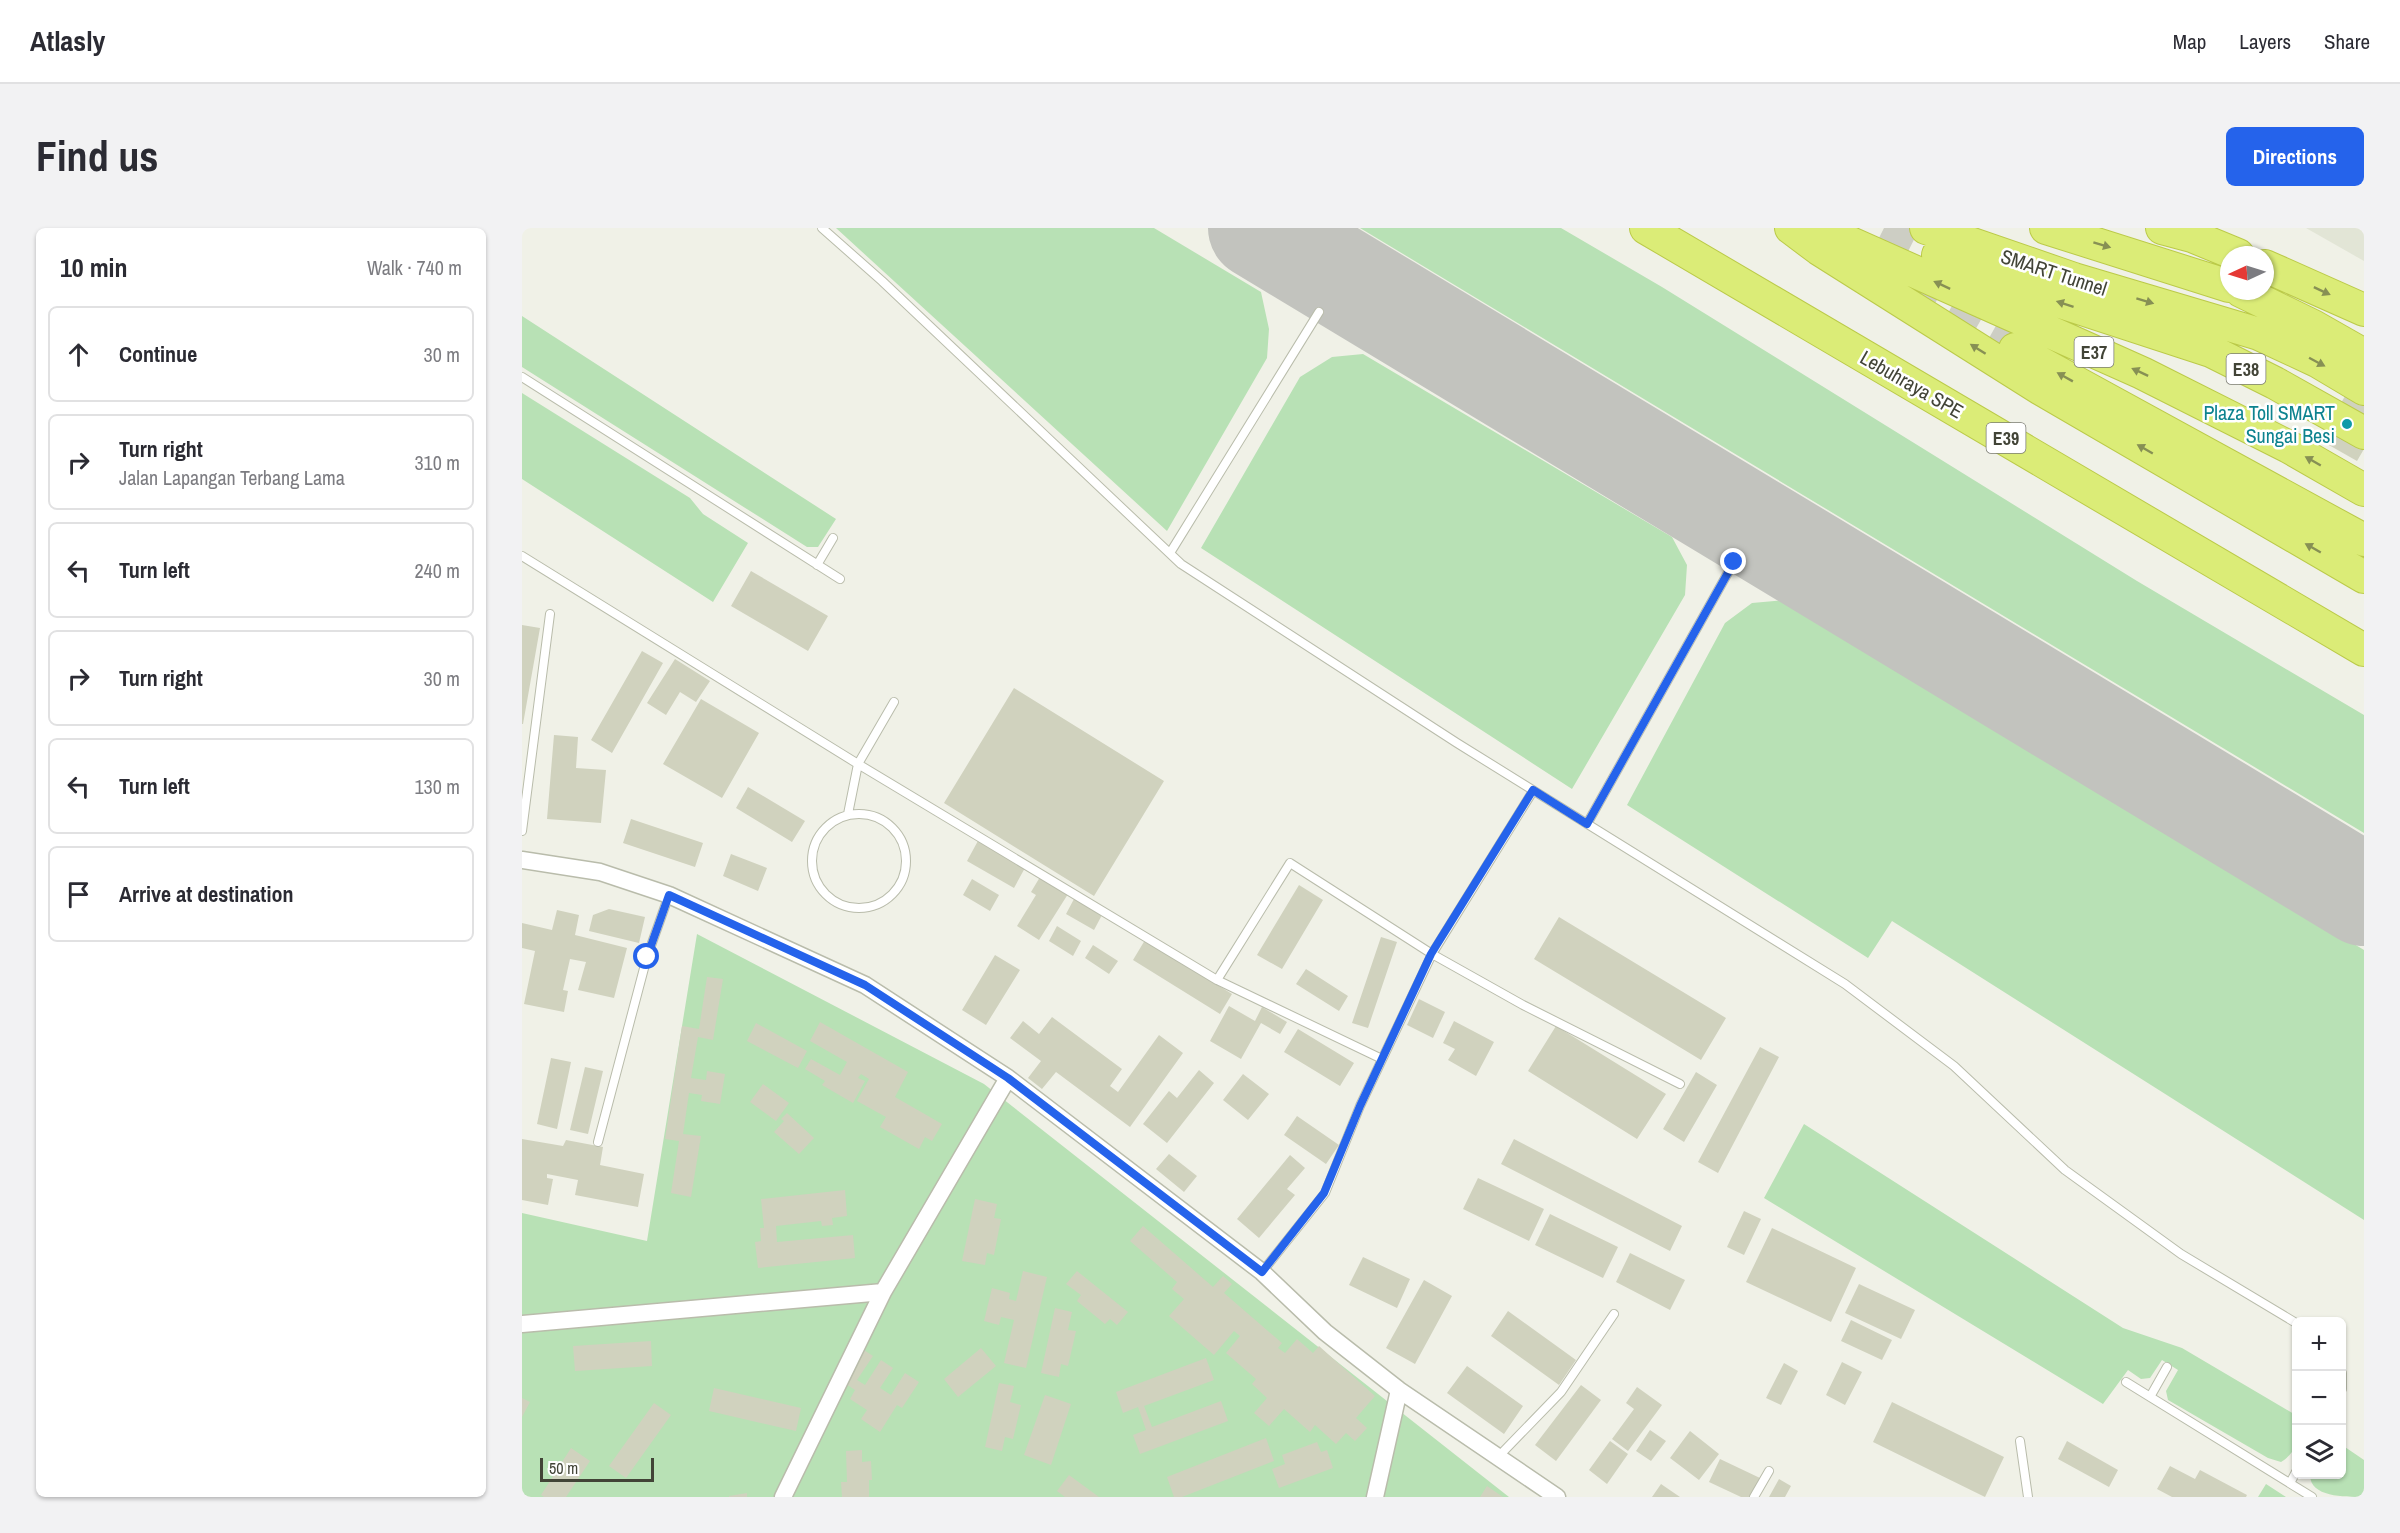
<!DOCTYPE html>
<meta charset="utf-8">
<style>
body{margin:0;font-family:"Archivo Narrow",sans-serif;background:#f2f2f3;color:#2b2b33}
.controls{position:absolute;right:18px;bottom:18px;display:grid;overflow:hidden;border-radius:9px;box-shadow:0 2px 4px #0004}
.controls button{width:54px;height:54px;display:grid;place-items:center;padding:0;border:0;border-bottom:2px solid #e1e1e2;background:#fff;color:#2b2b33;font:30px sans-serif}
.compass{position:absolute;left:1698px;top:18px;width:54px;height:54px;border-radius:50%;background:#fff;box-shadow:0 2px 4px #0004;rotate:266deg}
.scale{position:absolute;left:18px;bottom:15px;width:114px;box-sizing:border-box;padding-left:6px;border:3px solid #424437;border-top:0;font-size:16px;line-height:21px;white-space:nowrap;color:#424437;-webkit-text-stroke:4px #fff;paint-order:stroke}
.stop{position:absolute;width:18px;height:18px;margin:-14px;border:4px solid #2563eb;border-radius:50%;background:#fff}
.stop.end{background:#2563eb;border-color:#fff;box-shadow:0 2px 6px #0008}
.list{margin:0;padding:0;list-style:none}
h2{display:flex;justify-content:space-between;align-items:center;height:78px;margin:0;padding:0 24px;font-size:26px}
h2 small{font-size:20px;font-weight:400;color:#7c7c81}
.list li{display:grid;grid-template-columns:39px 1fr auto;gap:18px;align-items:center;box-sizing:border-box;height:96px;margin:0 12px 12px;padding:0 12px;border:2px solid #e1e1e2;border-radius:9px}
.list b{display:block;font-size:22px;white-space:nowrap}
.list p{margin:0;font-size:20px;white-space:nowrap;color:#7c7c81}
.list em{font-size:20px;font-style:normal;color:#7c7c81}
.icon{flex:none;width:33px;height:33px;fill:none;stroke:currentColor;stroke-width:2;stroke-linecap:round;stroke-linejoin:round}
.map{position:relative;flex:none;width:1842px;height:1269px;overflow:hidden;border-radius:9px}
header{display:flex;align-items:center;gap:36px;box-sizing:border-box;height:84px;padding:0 30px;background:#fff;border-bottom:2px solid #e1e1e2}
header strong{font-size:28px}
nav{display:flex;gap:33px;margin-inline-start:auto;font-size:21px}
.intro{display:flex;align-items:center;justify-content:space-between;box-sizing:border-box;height:144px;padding:0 36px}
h1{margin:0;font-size:42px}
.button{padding:15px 27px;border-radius:9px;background:#2563eb;color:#fff;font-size:21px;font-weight:700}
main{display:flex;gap:36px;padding:0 36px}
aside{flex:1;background:#fff;border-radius:9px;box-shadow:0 2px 4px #0004}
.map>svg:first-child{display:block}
.residential{fill:#e2e5d6}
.green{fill:#b8e1b5}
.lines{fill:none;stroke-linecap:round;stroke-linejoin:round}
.runway{stroke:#c2c3be;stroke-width:102}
.building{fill:#d0d2be}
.highway-tunnel{stroke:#cdcec4;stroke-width:32;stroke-dasharray:32 16;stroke-linecap:butt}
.lane-casing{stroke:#b9bcab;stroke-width:10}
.street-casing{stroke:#b9bcab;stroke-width:19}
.highway-casing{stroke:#bbca49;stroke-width:34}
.lane{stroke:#fff;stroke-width:8}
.street{stroke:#fff;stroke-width:16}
.highway{stroke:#dbec77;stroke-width:32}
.oneway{fill:#879054}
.route{stroke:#2563eb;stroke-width:8}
.culture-dot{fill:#0f9aa8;stroke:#fff;stroke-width:2}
.labels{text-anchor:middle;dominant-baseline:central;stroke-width:5;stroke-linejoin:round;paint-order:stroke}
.shield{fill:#fff;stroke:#7b7c73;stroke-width:1.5}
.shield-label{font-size:18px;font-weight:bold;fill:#424437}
.street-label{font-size:20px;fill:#424437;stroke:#fff}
.culture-label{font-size:20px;fill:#0d838f;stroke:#fff;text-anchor:end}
</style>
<header>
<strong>Atlasly</strong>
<nav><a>Map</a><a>Layers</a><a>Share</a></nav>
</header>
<div class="intro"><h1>Find us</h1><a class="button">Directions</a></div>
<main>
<aside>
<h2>10 min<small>Walk · 740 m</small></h2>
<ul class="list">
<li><svg class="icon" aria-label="ahead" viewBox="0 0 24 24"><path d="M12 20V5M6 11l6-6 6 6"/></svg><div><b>Continue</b></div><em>30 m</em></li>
<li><svg class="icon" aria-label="right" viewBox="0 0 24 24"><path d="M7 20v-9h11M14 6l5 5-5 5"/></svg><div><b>Turn right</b><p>Jalan Lapangan Terbang Lama</p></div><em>310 m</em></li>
<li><svg class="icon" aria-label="left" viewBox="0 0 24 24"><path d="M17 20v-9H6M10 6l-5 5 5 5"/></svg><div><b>Turn left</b></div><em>240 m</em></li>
<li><svg class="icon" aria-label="right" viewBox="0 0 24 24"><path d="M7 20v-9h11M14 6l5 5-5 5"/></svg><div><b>Turn right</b></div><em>30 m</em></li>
<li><svg class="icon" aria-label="left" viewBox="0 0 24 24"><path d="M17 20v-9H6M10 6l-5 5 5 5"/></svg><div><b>Turn left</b></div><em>130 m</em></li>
<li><svg class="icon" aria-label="arrive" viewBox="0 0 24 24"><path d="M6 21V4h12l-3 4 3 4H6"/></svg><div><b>Arrive at destination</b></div></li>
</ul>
</aside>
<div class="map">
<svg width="1842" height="1269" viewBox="0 0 1842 1269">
<rect width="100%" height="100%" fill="#f0f1e7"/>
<path class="residential" d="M1784 0H1842V33Z"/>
<path class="green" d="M314 0H632L739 64 747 101 745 130 645 303Z
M838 0H1039L1140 59 1615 353 1842 487V605Z
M0 88 314 291 296 319H285L0 139Z
M841 126 1150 309 1165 337 1163 367 1050 561 679 320 778 149 810 129Z
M0 165 168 270 181 286 226 315 191 374 0 251Z
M1262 372 1842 722V992L1370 693 1346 730 1105 577 1203 395 1230 375Z
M175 706 462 856 987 1269H0V985L125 1013Z
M1282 896 1601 1100 1660 1120 1772 1186 1774 1183C1774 1205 1780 1221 1759 1234L1746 1230 1646 1172 1644 1163 1656 1142 1640 1132 1628 1150 1619 1151 1606 1142 1581 1176 1242 970Z
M1820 1217 1842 1232V1269C1822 1269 1788 1269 1788 1247L1820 1246Z
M1744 1256 1764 1269H1736Z"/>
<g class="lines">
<path class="runway" d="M737 0 1842 667"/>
</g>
<path class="building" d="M1827 161 1842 170V221L1835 233 1798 212Z
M229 343 306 388 286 423 209 378Z
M0 397 18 400 1 496H0Z
M120 423 141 435 90 525 69 512Z
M153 431 188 453 174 474 158 464 144 487 125 475Z
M492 460 642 553 572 668 422 575Z
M179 471 237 505 200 570 141 536Z
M32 507 56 509 54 540 84 542 79 595 25 591Z
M226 559 283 593 270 614 214 580Z
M109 591 181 615 173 639 101 615Z
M457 611 504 638 492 660 445 633Z
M209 626 245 640 236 663 201 648Z
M518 649 546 666 517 712 495 698 514 667 509 664Z
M450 651 477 667 468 683 441 667Z
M777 657 801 672 760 741 735 727Z
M552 671 580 687 572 702 544 686Z
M87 681 123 689 117 715 67 703 71 687Z
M35 682 57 687 53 707 105 720 92 770 56 762 64 734 48 731 41 762 46 763 42 784 2 776 13 723 0 720V695L30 702Z
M1037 689 1204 790 1179 832 1012 731Z
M535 698 559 713 551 728 527 713Z
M859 709 875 714 846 800 830 795Z
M623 712 710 766 698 786 611 732Z
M571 717 596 733 587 746 563 730Z
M473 727 498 742 464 797 440 782Z
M784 741 826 768 817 783 774 756Z
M185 749 201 751 191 812 176 809 169 850 184 852 185 843 203 846 198 876 179 873 180 867 167 865 161 906 179 908 169 969 149 965 157 913 143 911 160 798 177 801Z
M897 771 923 784 911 810 885 797Z
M707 778 733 793 740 779 765 794 758 806 739 795 719 831 688 813Z
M530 789 600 841 588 858 596 864 637 807 661 825 608 899 534 844 520 861 506 850 519 833 488 810 501 793 517 806Z
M932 793 972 814 954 848 926 832 933 821 921 815Z
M298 794 386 844 373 869 420 896 410 913 403 909 397 921 358 899 364 889 335 873 347 851 339 846 336 850 343 853 331 875 300 857 303 853 283 841 289 831 318 847 325 834 288 813Z
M234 795 285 823 276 840 225 813Z
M1034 798 1144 866 1115 911 1006 843Z
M776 801 832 835 818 858 762 824Z
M1238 819 1257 829 1196 945 1176 934Z
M29 830 49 834 35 901 15 896Z
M63 839 81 843 66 906 48 902Z
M677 842 692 855 645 915 621 896 647 863 655 870Z
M1174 844 1195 857 1162 914 1141 901Z
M721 846 747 866 726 892 701 872Z
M241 856 267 875 254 893 228 874Z
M265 885 292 910 277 926 252 904 262 893 259 891Z
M775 888 817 917 804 936 762 907Z
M0 911 41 918 44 912 81 919 78 937 122 946 116 979 53 967 56 952 25 946V950L31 951 26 977 0 972Z
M992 911 1160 998 1148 1023 979 936Z
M647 926 675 948 662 964 634 941Z
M768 927 783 940 765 961 773 967 737 1010 715 991Z
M956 950 1022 981 1007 1013 941 981Z
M323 962 325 988 310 990 311 997 300 998 299 993 254 998 255 1014 331 1007 333 1030 236 1040 233 1014 239 1013 238 1000H242L239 971Z
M453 971 475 976 472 990 479 991 472 1027 465 1025 463 1037 440 1033Z
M1222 983 1239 991 1222 1027 1205 1019Z
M1028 986 1096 1019 1081 1050 1013 1017Z
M621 998 691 1059 701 1048 710 1056 702 1065 760 1115 756 1120 763 1125 775 1111 791 1125 797 1118 853 1168 834 1190 845 1200 833 1213 824 1205 814 1216 793 1197 788 1204 762 1181 747 1198 732 1185 745 1170 730 1156 734 1151 704 1125 718 1108 712 1103 692 1127 647 1088 662 1071 650 1061 655 1054 608 1013Z
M1250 1000 1334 1040 1309 1094 1224 1054Z
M1108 1025 1163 1052 1148 1082 1094 1054Z
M841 1029 888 1051 875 1080 827 1057Z
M501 1043 525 1049 504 1140 482 1135 492 1092 479 1089 477 1097 462 1093 470 1060 488 1065 487 1071 494 1073Z
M555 1043 606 1084 595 1097 588 1091 583 1096 555 1073 559 1067 544 1056Z
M902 1052 930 1068 893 1136 864 1120Z
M1337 1056 1393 1082 1379 1111 1323 1085Z
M533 1080 550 1084 546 1102 554 1103 546 1138 539 1136 537 1149 519 1145Z
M986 1083 1054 1132 1037 1157 969 1108Z
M1329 1092 1370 1112 1360 1132 1319 1113Z
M129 1113 130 1138 53 1143 51 1118Z
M459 1120 474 1138 436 1169 422 1151Z
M342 1122 351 1128 335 1152 343 1157 359 1132 371 1140 358 1160 369 1167 383 1145 397 1154 380 1180 375 1177 358 1204 339 1191 345 1182 328 1171 333 1162 321 1154Z
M684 1130 692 1152 622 1178 630 1199 699 1173 706 1193 618 1226 611 1207 624 1202 616 1179 601 1185 594 1164Z
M1320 1134 1340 1144 1323 1177 1304 1167Z
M1262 1135 1276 1143 1259 1177 1244 1170Z
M945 1138 1001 1178 982 1206 925 1165Z
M477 1155 492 1158 488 1174 499 1177 491 1211 483 1209 480 1223 463 1219Z
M1059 1157 1079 1172 1034 1233 1013 1217Z
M1115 1159 1140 1177 1106 1223 1090 1211 1112 1181 1104 1175Z
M192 1160 279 1180 274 1203 187 1183Z
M523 1167 549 1176 529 1237 502 1227Z
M0 1170 8 1174 0 1189Z
M1370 1174 1482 1229 1463 1269 1351 1214Z
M132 1175 149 1187 104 1250 87 1238Z
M1128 1202 1144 1213 1129 1233 1114 1223Z
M1168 1203 1197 1226 1177 1252 1148 1230Z
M744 1210 752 1233 660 1269H652L645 1249Z
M1088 1213 1106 1226 1085 1256 1067 1242Z
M1545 1213 1596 1242 1587 1259 1536 1231Z
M795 1214 799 1224 805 1222 811 1240 757 1260 750 1241 763 1236 760 1227Z
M49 1220 68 1233 44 1269H22L19 1267Z
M340 1222V1234L349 1233 350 1252H347V1269H320L319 1254H325L324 1223Z
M1198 1231 1238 1250 1229 1269H1219L1187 1254Z
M1648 1238 1673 1251 1678 1242 1725 1267 1724 1269H1650L1635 1261Z
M547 1247 577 1269H543L535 1263Z
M1257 1251 1269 1258 1263 1269H1247Z
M1139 1256 1158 1269H1130Z
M965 1258 981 1269H958Z
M225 1265V1269H207V1268Z"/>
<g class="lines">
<path class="highway-tunnel" d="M1362 0 1416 27
M1385 60 1492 120"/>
<g class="lane-casing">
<path id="lane" d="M300 0 360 53 659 336 935 515 1323 756 1432 838 1543 942 1659 1026 1774 1095
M0 149 318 351
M648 325 797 84
M0 328 336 536 695 752 860 831
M295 337 311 310
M290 633a47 47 0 1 1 94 0a47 47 0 1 1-94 0Z
M326 586 336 536 372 474
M1065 596 1212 334
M0 603 28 386
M695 752 768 635 910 726 1001 777 1158 856
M76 914 125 729 147 667
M740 1044 803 965 838 878 910 726 1011 563
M1820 1145V1161
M1604 1154 1790 1269
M1628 1169 1645 1139
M1498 1213 1506 1269
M976 1229 1039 1164 1092 1086
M1768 1255 1774 1244
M1232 1269 1247 1243"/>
</g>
<g class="street-casing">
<path id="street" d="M0 632 78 644 147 667 343 757 486 850 740 1044 803 1104 877 1162 1035 1269
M0 1096 361 1064
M261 1269 361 1064 486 850
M853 1269 877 1162"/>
</g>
<g class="highway-casing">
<path id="highway" d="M1124 0 1842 422
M1269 0 1297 21 1519 161 1842 349
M1295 0 1620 145 1767 219 1842 262
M1404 0 1552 51 1737 106 1795 133 1842 161
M1524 0 1707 58
M1640 0 1670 8 1716 27
M1416 27 1508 64 1689 123 1753 155 1842 205
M1743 38 1842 82
M1719 63 1791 98 1842 127
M1493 121 1842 312"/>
</g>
<use href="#lane" class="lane"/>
<use href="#street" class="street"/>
<use href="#highway" class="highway"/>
</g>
<defs><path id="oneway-solid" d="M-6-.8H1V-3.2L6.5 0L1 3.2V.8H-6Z" transform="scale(1.5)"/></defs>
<g class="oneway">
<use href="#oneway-solid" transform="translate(1580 17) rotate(17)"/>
<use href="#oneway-solid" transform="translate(1420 57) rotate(-155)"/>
<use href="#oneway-solid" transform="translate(1800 63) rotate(25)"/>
<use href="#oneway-solid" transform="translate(1623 73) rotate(17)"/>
<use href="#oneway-solid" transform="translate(1543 76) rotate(-162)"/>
<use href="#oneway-solid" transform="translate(1456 121) rotate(-148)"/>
<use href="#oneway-solid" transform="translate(1795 134) rotate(28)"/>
<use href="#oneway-solid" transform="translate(1618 144) rotate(-155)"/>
<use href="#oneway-solid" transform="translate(1543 149) rotate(-151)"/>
<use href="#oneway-solid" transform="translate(1623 221) rotate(-150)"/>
<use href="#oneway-solid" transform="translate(1791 233) rotate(-150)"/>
<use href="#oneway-solid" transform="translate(1791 320) rotate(-150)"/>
</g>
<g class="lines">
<path class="route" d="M125 729 147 667 343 757 486 850 740 1044 802 965 838 878 909 726 1011 562 1065 596 1212 334"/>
</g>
<circle class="culture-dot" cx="1825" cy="196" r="6"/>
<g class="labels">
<g class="shield">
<rect x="1552.5" y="109" width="39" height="30" rx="4.5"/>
<rect x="1704.5" y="126" width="39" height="30" rx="4.5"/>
<rect x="1464.5" y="195" width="39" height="30" rx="4.5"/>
</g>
<g class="shield-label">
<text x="1572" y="124">E37</text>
<text x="1724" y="141">E38</text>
<text x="1484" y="210">E39</text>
</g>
<g class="street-label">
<text transform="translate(1532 44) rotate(18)">SMART Tunnel</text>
<text transform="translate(1390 156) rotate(30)">Lebuhraya SPE</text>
</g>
<g class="culture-label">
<text x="1813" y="184">Plaza Toll SMART<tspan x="1813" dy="23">Sungai Besi</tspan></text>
</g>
</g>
</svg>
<div class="controls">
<button>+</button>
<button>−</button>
<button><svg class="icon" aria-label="layers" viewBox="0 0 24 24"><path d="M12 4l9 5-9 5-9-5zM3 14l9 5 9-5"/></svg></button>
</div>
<svg class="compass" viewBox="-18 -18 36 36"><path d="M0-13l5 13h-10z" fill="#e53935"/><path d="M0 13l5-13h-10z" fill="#7c7c81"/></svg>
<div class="scale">50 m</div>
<div class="stop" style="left:125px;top:729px"></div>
<div class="stop end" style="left:1212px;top:334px"></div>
</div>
</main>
